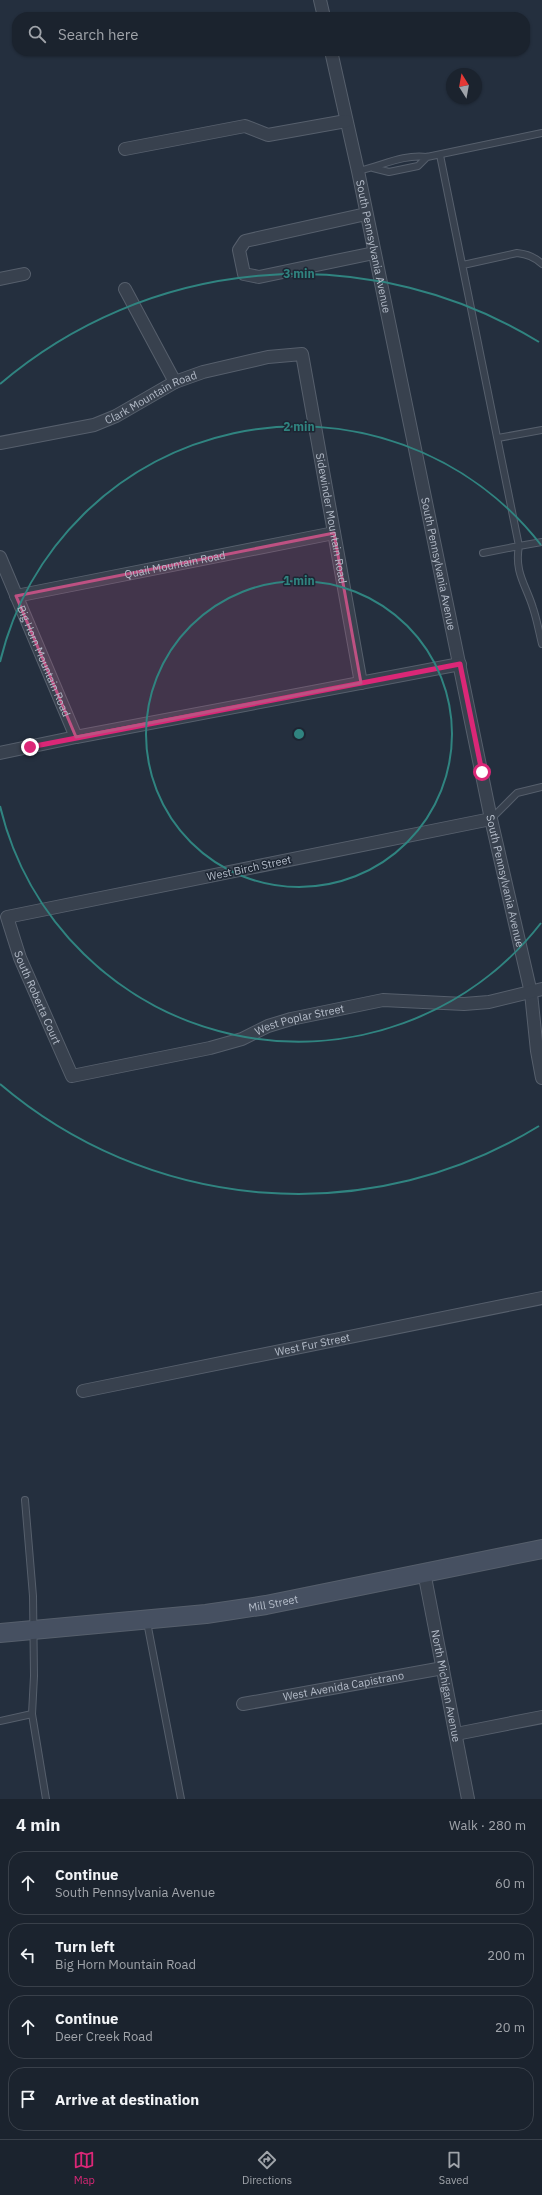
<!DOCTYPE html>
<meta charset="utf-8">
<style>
body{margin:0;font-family:"IBM Plex Sans",sans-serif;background:#282f3a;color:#f1f3f6}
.compass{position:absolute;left:446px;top:68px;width:36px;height:36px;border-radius:50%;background:#1b232e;box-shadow:0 1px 3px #0004;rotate:349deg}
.stop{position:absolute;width:12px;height:12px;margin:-9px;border:3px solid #db2777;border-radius:50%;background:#fff}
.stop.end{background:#db2777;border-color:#fff;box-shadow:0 1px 4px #0008}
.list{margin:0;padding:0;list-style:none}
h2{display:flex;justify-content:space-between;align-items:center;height:52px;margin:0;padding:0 16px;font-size:17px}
h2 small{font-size:13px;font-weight:400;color:#a0a4aa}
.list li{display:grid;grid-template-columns:26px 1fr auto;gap:12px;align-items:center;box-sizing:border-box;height:64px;margin:0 8px 8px;padding:0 8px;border:1px solid #39404a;border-radius:16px}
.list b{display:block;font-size:15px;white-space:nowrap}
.list p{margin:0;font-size:13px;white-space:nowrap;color:#a0a4aa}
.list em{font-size:13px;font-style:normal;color:#a0a4aa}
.icon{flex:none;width:22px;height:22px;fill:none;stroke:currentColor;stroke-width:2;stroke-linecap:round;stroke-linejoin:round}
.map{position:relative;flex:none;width:542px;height:1799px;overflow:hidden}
.search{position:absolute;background:#1b232e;box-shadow:0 1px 3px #0004;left:12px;right:12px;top:12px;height:44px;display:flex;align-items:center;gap:10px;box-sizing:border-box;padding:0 14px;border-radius:16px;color:#a0a4aa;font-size:15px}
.sheet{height:340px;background:#1b232e}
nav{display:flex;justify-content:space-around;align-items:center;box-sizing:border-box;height:56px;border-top:1px solid #39404a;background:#1b232e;font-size:11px;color:#a0a4aa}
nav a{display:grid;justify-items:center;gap:2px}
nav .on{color:#db2777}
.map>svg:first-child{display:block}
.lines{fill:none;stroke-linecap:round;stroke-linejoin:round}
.lane-casing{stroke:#565f6c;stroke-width:8}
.street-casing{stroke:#565f6c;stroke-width:14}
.secondary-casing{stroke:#565f6c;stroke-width:20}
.lane{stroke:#38414e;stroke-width:6}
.street{stroke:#38414e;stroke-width:12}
.secondary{stroke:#465061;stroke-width:18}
.route{stroke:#db2777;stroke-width:5}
.marked{fill:#bd5182;fill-opacity:0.2;stroke:#bd5182;stroke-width:3;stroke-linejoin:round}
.ring{fill:none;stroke:#308480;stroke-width:2}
.labels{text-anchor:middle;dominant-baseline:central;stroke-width:3;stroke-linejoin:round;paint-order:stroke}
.street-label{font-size:11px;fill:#b4bcc9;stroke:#1d2633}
.centre{fill:#308480;stroke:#1d2633;stroke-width:2}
.ring-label{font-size:12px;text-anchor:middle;font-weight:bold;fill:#308480;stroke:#1d2633;stroke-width:3;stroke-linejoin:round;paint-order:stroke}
</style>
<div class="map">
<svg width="542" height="1799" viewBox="0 0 542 1799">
<rect width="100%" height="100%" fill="#242f3e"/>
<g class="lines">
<g class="lane-casing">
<path id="lane" d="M440 155 519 546 542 542
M373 168 389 172 418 166 427 157
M358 171C382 166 402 154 427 157L542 133
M463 265 517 253C527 254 535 257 542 264
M498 438 542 430
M483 553 519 546C514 572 526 585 533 608 537 620 539 632 542 644
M491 819 517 793 542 787
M25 1500 33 1596 34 1676 32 1714 46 1799
M147 1622 181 1799
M0 1721 32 1714"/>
</g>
<g class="street-casing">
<g id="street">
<path d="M320 0 324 17"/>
<path id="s1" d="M331 51 358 171 491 819 531 993 537 1051 542 1078"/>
<path d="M125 149 245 126 268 135 346 121"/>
<path d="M366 214 245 241 239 250 244 274 259 277 374 253"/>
<path d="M0 279 24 274"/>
<path d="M125 289 175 382"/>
<path id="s2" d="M0 443 94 425 116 416 175 382 203 372 268 357 302 354 361 683"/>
<path id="s3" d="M0 557 76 737 460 664"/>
<path id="s4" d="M16 596 334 533"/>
<path d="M0 753 76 737"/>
<path id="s5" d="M491 819 7 917 20 958 72 1076 210 1048 242 1039 268 1026 291 1019 383 1000 464 1004 489 1002 542 989"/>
<path id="s6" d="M83 1391 542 1298"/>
<path id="s7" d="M424 1572 468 1799"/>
<path id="s8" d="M243 1704 443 1668"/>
<path d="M456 1734 542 1717"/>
</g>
</g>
<g class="secondary-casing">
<g id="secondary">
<path id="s9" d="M0 1633 206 1614 266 1605 542 1549"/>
</g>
</g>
<use href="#lane" class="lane"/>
<use href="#street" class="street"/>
<use href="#secondary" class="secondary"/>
</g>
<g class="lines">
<path class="route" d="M30 747 460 664 482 772"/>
</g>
<path class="marked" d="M334 533 361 683 76 737 16 596Z"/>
<g class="ring">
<circle cx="299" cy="734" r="153"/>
<path d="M541 923A307 307 0 0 1 0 806M0 662A307 307 0 0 1 541 545"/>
<path d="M539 1126A460 460 0 0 1 0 1084M0 384A460 460 0 0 1 539 342"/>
</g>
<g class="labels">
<g class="street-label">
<text stroke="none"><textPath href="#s1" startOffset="200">South Pennsylvania Avenue</textPath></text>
<text stroke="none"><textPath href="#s2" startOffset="159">Clark Mountain Road</textPath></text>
<text stroke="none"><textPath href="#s2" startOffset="485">Sidewinder Mountain Road</textPath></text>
<text stroke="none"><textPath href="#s1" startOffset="524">South Pennsylvania Avenue</textPath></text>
<text stroke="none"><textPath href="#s4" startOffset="162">Quail Mountain Road</textPath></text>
<text stroke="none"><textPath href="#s3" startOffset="113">Big Horn Mountain Road</textPath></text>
<text transform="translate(249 868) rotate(-12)">West Birch Street</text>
<text stroke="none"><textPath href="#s1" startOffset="848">South Pennsylvania Avenue</textPath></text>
<text stroke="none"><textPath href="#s5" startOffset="580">South Roberta Court</textPath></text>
<text stroke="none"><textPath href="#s5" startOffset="901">West Poplar Street</textPath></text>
<text stroke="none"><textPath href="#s6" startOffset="234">West Fur Street</textPath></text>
<text stroke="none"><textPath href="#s9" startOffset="275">Mill Street</textPath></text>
<text stroke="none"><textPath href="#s7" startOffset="116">North Michigan Avenue</textPath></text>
<text stroke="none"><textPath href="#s8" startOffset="102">West Avenida Capistrano</textPath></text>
</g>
</g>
<circle cx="299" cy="734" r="6" class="centre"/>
<g class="ring-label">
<text x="299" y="278">3 min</text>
<text x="299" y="431">2 min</text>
<text x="299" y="585">1 min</text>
</g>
</svg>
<svg class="compass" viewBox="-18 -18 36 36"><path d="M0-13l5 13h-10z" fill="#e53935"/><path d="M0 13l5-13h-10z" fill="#a0a4aa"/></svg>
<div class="stop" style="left:482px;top:772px"></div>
<div class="stop end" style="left:30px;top:747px"></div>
<div class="search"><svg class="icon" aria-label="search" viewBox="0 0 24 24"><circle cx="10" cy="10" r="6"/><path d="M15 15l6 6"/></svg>Search here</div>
</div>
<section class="sheet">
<h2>4 min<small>Walk · 280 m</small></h2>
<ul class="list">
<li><svg class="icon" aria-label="ahead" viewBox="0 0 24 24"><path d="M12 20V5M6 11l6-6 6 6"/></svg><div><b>Continue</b><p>South Pennsylvania Avenue</p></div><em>60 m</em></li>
<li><svg class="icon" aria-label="left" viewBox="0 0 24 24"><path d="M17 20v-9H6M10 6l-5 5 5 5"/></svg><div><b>Turn left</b><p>Big Horn Mountain Road</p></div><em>200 m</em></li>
<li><svg class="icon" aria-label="ahead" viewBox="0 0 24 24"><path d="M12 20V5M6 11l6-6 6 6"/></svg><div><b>Continue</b><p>Deer Creek Road</p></div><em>20 m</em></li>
<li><svg class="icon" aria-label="arrive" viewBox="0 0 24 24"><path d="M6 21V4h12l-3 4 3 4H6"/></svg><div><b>Arrive at destination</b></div></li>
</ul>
</section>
<nav>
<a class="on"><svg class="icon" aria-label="map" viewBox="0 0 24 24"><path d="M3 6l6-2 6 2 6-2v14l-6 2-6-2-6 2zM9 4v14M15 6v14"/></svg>Map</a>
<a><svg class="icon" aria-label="directions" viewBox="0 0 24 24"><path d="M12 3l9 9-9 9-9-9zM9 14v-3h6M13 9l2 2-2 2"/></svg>Directions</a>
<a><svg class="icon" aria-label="saved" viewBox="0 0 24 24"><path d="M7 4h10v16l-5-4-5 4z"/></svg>Saved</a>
</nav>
